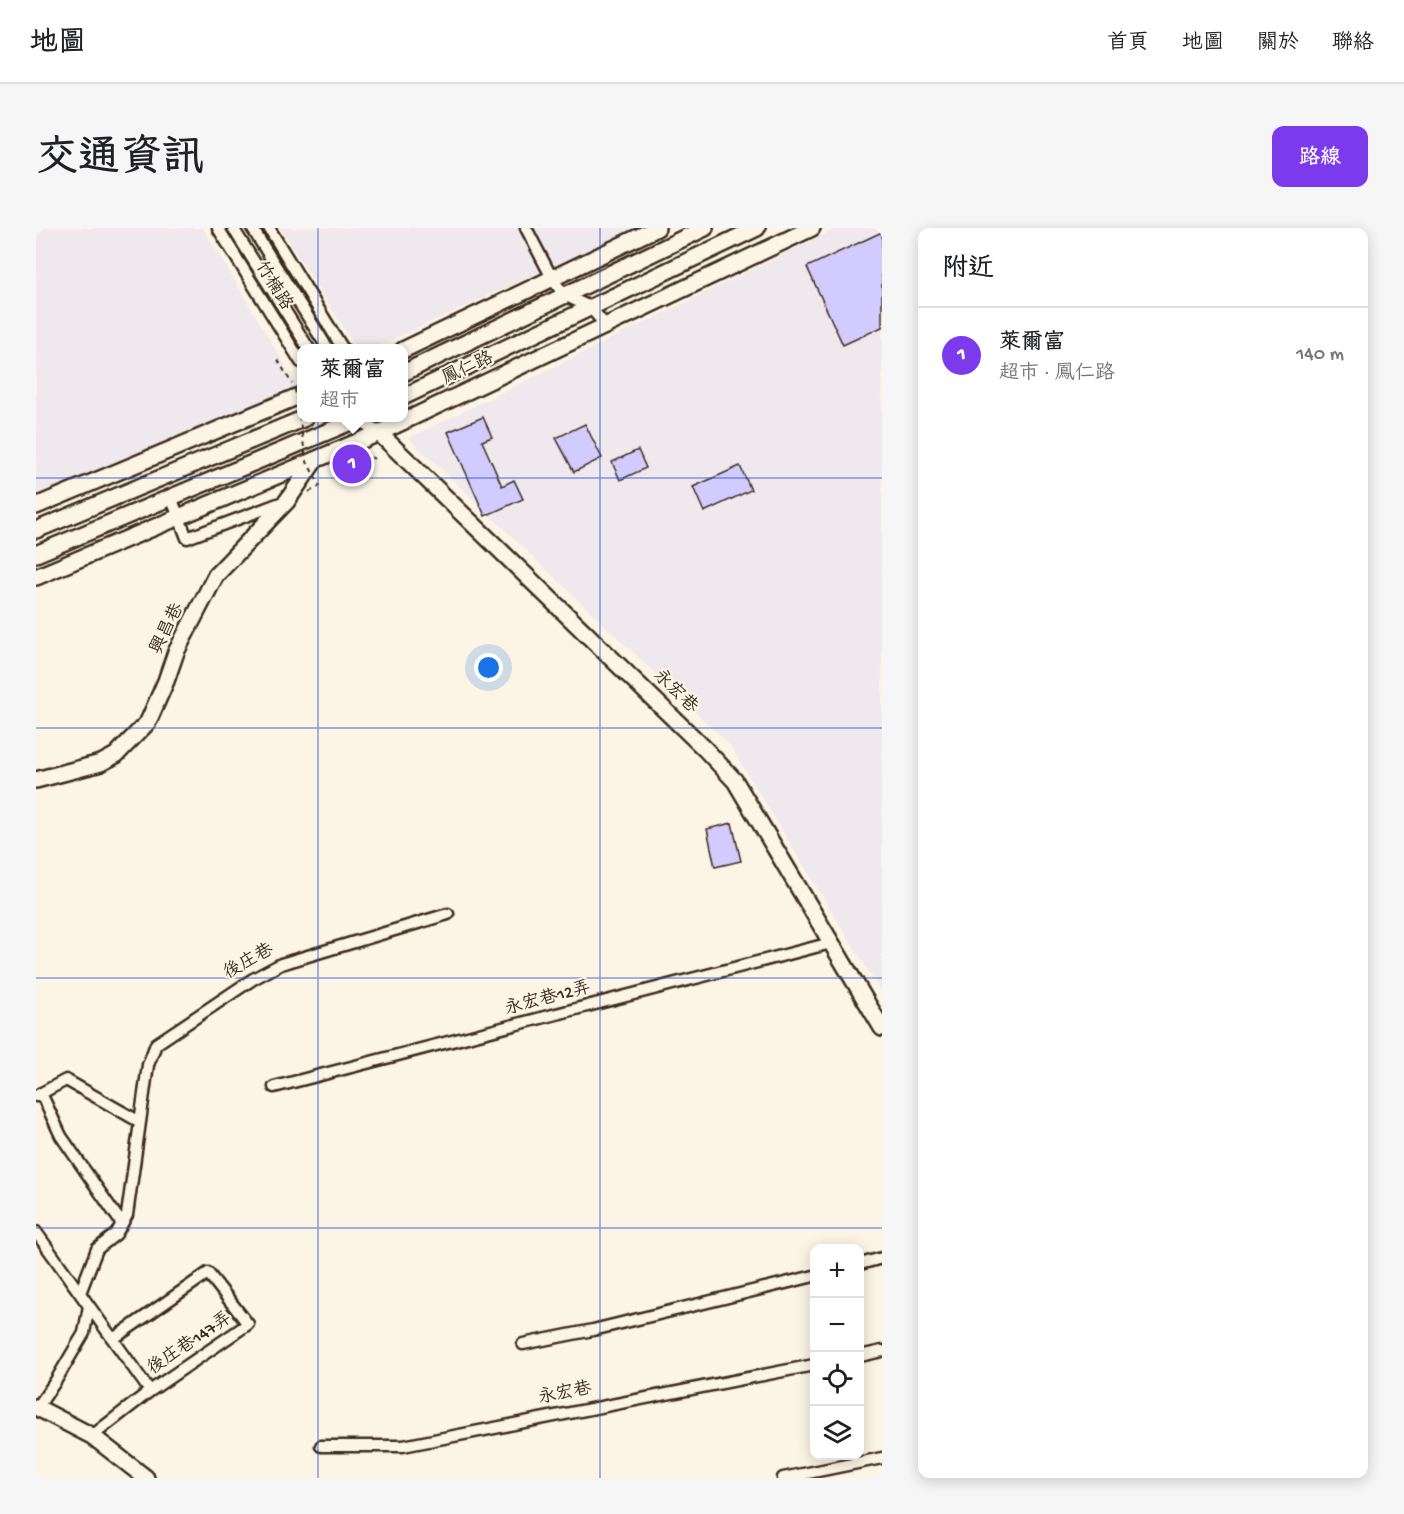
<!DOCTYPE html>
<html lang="zh-TW">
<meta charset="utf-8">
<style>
body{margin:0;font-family:"Gochi Hand","LXGW WenKai TC",sans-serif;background:#f6f6f6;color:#202124}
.controls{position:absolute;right:18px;bottom:18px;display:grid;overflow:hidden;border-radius:12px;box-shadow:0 3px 15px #0003}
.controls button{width:54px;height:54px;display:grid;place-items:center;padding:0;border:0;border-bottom:2px solid #e0e0e0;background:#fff;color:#202124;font:30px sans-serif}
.you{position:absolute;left:453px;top:440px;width:21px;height:21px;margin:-15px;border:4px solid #fff;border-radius:50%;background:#1a73e8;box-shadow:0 0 0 9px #1a73e833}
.badge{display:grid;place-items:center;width:39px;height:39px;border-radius:50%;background:#7c3aed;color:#fff;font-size:20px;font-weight:700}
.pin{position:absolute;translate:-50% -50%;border:3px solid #fff;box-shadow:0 2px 6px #0006}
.popup{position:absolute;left:261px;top:116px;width:111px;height:78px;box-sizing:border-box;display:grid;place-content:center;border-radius:12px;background:#fff;filter:drop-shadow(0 2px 4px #0005);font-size:20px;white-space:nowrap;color:#757577}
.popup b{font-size:22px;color:#202124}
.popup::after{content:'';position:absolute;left:50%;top:100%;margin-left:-12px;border:12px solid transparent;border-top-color:#fff}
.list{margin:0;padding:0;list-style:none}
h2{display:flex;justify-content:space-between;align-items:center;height:78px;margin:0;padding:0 24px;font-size:26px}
h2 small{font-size:20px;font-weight:400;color:#757577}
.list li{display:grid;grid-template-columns:39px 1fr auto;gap:18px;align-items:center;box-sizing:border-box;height:96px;padding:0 24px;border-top:2px solid #e0e0e0}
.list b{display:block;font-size:22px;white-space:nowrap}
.list p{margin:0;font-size:20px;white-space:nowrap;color:#757577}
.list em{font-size:20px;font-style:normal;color:#757577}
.icon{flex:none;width:33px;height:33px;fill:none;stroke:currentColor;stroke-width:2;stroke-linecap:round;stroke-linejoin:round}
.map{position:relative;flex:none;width:846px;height:1250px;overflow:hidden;border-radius:12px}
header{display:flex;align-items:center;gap:36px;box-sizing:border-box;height:84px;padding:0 30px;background:#fff;border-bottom:2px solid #e0e0e0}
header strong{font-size:28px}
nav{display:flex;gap:33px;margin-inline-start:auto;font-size:21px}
.intro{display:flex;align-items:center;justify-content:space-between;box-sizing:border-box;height:144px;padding:0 36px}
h1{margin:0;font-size:42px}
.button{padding:15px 27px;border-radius:12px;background:#7c3aed;color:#fff;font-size:21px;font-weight:700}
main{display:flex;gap:36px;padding:0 36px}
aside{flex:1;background:#fff;border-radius:12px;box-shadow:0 3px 15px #0003}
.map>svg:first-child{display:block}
.built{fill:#efe8ec}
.building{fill:#d2cbfd;stroke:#3b2a1e;stroke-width:1.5}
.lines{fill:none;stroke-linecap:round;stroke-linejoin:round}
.street-casing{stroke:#3b2a1e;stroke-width:15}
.secondary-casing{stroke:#3b2a1e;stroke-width:20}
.path{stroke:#3b2a1e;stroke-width:2;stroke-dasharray:4.5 4.5;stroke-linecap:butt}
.street{stroke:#fcf5e5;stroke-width:10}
.secondary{stroke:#fcf5e5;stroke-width:15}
.path-bridge{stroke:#3b2a1e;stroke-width:2;stroke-dasharray:4.5 4.5;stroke-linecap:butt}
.grid{fill:none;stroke:#1d4ed8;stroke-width:1.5;stroke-opacity:0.55}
.labels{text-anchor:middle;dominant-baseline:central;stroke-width:4.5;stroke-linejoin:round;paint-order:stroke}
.street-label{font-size:18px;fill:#3b2a1e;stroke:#fcf5e5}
</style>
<header>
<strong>地圖</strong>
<nav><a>首頁</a><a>地圖</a><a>關於</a><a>聯絡</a></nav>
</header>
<div class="intro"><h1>交通資訊</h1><a class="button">路線</a></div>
<main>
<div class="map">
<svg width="846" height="1250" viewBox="0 0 846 1250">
<rect width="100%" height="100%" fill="#fcf5e5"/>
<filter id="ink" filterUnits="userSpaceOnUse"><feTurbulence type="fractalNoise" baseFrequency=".0167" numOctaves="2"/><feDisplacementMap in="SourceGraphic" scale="12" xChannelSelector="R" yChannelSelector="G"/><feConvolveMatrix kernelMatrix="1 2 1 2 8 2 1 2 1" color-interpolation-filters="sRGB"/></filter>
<g filter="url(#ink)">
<path class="built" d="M0 0H167L261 157 0 268Z
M244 0H600L336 121 320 120Z
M801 0H846V765L693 516 373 210Z"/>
<path class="building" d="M846 4V99L807 117 771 39Z
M447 189 456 209 446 213 466 258 478 252 487 271 449 288 412 204Z
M549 196 566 230 538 244 520 210Z
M602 222 610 240 584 252 576 234Z
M328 224 333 230 311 254 298 242 315 225Z
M704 238 715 262 668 284 657 259Z
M696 595 705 633 679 639 671 601Z"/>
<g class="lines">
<g class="street-casing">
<path id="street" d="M182 0 265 134
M197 0 273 121
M216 0 292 121
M233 0 307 121
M490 0 516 50 528 67 554 79 570 98
M320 190 343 205
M135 269 151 310 247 274
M238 859 795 715
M5 865 25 908 86 996
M0 868 30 852 104 894
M0 1004 114 1163
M824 1036 846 1030
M44 1065 61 1021 80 1006 91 987 112 837 120 816 217 751 245 736 412 686
M487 1116 557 1102 778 1048
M824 1128 846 1123
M1 1180 19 1154 48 1105 53 1078
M56 1208 114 1163 212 1096 172 1045 77 1111
M285 1218H367L778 1137
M747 1250 846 1230"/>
</g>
<g class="secondary-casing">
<path id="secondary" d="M367 122 621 0
M367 145 669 0
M367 169 721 0
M343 205 669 521 699 553 846 800
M0 278 265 167
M0 302 269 190
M0 326 324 190
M0 349 343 205 776 0
M0 552 65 535 80 527 112 494 130 453 140 424 180 347 251 273 279 232
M0 1179 56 1208 110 1250"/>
</g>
<path class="path" d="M242 132 256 156
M328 224 338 231
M273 264 284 258"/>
<use href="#street" class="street"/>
<use href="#secondary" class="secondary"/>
<path class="path-bridge" d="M259 161 270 232 284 258"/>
</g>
</g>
<path class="grid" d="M282 0V1250M564 0V1250M0 250H846M0 500H846M0 750H846M0 1000H846"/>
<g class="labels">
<g class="street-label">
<text transform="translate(237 58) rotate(58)">竹楠路</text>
<text transform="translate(432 141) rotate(-25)">鳳仁路</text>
<text transform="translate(132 401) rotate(-64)">興昌巷</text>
<text transform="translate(639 464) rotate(44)">永宏巷</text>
<text transform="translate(213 734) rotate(-29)">後庄巷</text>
<text transform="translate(512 771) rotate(-15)">永宏巷12弄</text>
<text transform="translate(154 1116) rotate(-34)">後庄巷147弄</text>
<text transform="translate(529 1166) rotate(-11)">永宏巷</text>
</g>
</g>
</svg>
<div class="controls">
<button>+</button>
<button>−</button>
<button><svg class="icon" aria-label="locate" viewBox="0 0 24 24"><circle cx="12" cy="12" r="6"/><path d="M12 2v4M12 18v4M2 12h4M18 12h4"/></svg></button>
<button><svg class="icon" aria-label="layers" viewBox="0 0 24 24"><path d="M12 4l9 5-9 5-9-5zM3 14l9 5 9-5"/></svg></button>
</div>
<div class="you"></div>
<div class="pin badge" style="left:316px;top:236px">1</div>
<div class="popup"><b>萊爾富</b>超市</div>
</div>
<aside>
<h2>附近<small></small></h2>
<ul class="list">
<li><span class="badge">1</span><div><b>萊爾富</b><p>超市 · 鳳仁路</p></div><em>140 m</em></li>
</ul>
</aside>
</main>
